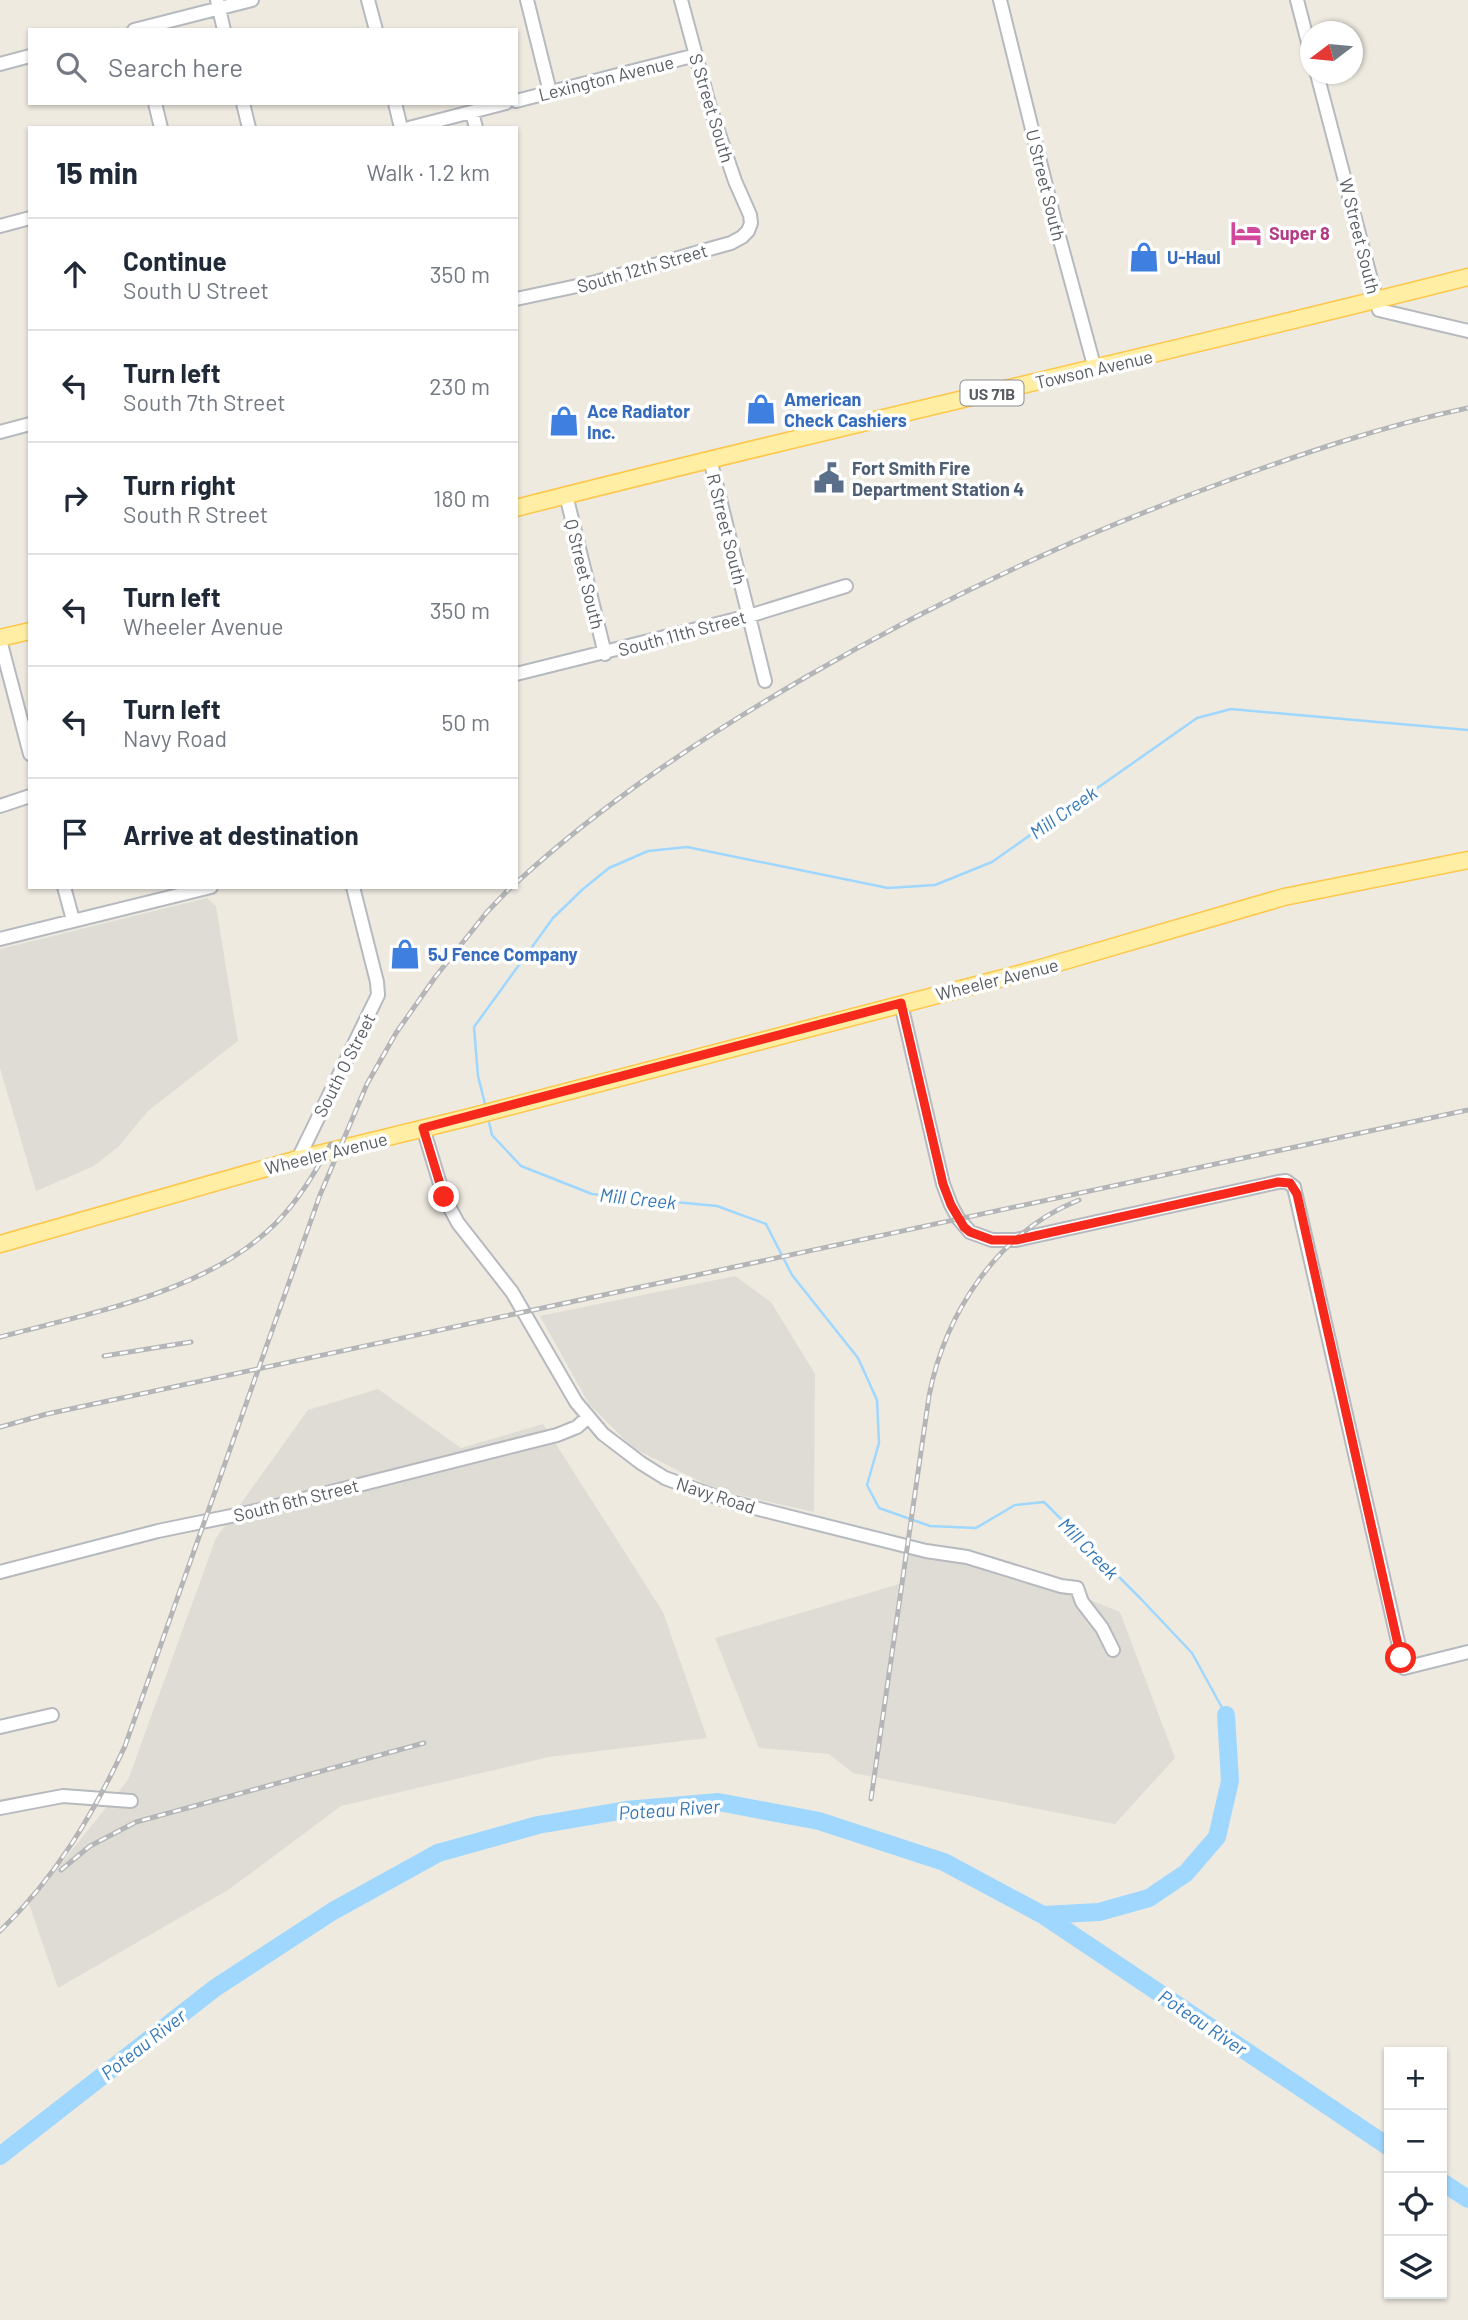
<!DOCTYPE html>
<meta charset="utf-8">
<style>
body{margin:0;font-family:Barlow,sans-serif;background:#f2f2f3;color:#1f2937}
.controls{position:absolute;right:21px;bottom:21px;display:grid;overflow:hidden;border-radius:0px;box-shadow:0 2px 5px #0004}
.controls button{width:63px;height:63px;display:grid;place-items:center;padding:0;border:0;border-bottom:2px solid #e0e1e3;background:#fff;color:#1f2937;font:35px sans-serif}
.compass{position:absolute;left:1300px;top:21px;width:63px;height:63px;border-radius:50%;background:#fff;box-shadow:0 2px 5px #0004;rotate:254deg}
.stop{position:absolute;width:21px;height:21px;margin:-16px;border:5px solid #f7291d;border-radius:50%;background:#fff}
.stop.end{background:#f7291d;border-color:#fff;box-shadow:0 2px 7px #0008}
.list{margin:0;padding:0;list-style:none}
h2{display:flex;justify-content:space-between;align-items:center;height:91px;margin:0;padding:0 28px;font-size:30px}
h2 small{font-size:23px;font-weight:400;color:#747a83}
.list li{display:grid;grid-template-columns:46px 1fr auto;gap:21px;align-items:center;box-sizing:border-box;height:112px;padding:0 28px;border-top:2px solid #e0e1e3}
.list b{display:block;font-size:26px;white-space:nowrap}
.list p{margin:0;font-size:23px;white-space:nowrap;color:#747a83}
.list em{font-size:23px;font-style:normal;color:#747a83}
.icon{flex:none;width:38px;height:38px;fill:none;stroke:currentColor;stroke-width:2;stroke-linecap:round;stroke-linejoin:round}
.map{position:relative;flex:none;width:1468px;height:2320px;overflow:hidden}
.search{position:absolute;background:#fff;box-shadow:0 2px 5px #0004;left:28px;top:28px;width:490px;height:77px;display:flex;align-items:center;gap:18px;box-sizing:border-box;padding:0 24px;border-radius:0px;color:#747a83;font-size:26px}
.panel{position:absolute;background:#fff;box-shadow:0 2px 5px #0004;left:28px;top:126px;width:490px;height:763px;border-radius:0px}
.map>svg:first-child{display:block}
.industrial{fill:#dedcd5}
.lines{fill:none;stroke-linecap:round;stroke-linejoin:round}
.stream{stroke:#9fd7ff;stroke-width:2.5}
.river{stroke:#9fd7ff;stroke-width:18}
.minor-casing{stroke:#b6b9be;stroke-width:16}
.major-casing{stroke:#fdc74a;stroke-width:19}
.minor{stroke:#fff;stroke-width:12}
.major{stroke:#ffeea4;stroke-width:16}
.rail-casing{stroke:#b4b5b6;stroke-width:5}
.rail{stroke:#fff;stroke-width:2.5;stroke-dasharray:8;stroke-linecap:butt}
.route{stroke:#f7291d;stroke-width:9}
.labels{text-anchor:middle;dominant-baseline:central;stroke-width:7;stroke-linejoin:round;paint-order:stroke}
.shield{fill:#fff;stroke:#8b8e92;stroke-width:2}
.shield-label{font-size:16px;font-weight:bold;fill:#595e63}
.street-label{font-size:18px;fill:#595e63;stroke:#fff}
.hotel-label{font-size:18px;font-weight:bold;fill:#b23c85;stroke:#fff;text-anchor:start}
.shop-label{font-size:18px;font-weight:bold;fill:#366cbe;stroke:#fff;text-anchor:start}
.service-label{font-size:18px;font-weight:bold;fill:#4e5e75;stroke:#fff;text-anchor:start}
.water-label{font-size:19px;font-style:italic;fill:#3478b9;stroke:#fff}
</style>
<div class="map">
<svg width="1468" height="2320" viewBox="0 0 1468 2320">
<rect width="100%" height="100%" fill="#eeeae0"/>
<path class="industrial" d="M207 898 216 906 238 1041 148 1111 118 1147 94 1166 36 1191 0 1068V949Z
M735 1276 771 1302 815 1374 814 1512 717 1490 633 1448 589 1404 540 1316Z
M378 1389 461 1448 543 1424 663 1612 707 1738 549 1757 341 1806 228 1890 58 1988 29 1904 128 1780 216 1538 308 1410Z
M903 1549 1016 1570 1120 1612 1175 1758 1115 1824 853 1773 829 1754 759 1748 715 1638 903 1583Z"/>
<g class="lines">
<path class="stream" d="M486 1108 478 1076 474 1027 553 918 583 889 609 868 648 851 687 847 888 888 935 885 992 862 1197 718 1231 709 1468 730
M488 1118 492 1135 521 1166 592 1194 717 1206 766 1224 792 1275 858 1358 877 1400 879 1443 867 1485 879 1508 930 1526 976 1528 1015 1505 1044 1502 1141 1599 1192 1653 1226 1715"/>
<path class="river" d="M1043 1915 1099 1912 1149 1898 1186 1873 1217 1837 1230 1781 1226 1715
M0 2156 215 1988 333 1911 438 1853 538 1825 626 1810 718 1802 819 1821 944 1862 1043 1915 1389 2147
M1442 2182 1468 2199"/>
<g class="minor-casing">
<path id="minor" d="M217 0 224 30
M368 0 376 30
M527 0 550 92
M1000 0 1054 218 1095 369
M1297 0 1310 50
M134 30 252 0
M0 64 30 56
M1317 74 1379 310 1468 331
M516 101 696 55
M155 103 161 128
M243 103 249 128
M395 103 401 128
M472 112 476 128
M409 128 506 103
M0 226 30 218
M516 299 596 282 706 250 731 243 742 237 748 231 751 223 750 215 735 181 709 104 681 0
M0 432 30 424
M710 459 765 681
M566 495 605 654
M0 640 30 754
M516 674 749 616 846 586
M0 806 30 796
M64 887 73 920
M0 939 211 887
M901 1004 943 1184 951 1205 958 1218 970 1232 992 1240H1016L1278 1182 1286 1181 1294 1187 1404 1668 1468 1652
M423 1128 444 1197 458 1223 512 1292 576 1402 603 1434 641 1463 665 1478 727 1501 926 1551 967 1557 1061 1586 1077 1588 1082 1602 1102 1628 1113 1650
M298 1159 378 995 377 982 353 887
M0 1572 158 1531 260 1510 557 1435 577 1427 588 1417
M0 1727 52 1715
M0 1808 63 1796 131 1801"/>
</g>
<g class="major-casing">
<path id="major" d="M516 508C832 427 1152 357 1468 277
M0 638 30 631
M0 1244 298 1159 466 1118 1037 969 1284 897 1468 860"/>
</g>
<use href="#minor" class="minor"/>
<use href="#major" class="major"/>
<g class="rail-casing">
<path id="rail" d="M516 883C604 802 703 737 806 677 937 601 1073 537 1216 485 1298 455 1382 426 1468 408
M0 1337C90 1313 208 1292 276 1223 299 1200 315 1172 331 1144
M104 1356 191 1342
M0 1427 47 1414 1468 1110
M871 1799 929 1396C945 1313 998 1232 1079 1200
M61 1870 90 1846 136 1822 424 1743
M0 1931C55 1878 93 1815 125 1746L320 1195 367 1084 396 1033 436 976 487 912 511 887"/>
</g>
<use href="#rail" class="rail"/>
</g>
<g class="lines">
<path class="route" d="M444 1197 423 1128 901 1003 943 1184 951 1205 964 1227 970 1232 992 1240H1016L1278 1182 1290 1183 1297 1194 1401 1658"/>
</g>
<defs>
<g id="hotel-bare" transform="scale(2.415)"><path d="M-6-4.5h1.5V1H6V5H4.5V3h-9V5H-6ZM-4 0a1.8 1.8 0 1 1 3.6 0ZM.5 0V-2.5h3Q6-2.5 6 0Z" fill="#d1479c" stroke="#fff" stroke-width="2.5" paint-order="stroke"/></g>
<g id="shop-bare" transform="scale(2.415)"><path d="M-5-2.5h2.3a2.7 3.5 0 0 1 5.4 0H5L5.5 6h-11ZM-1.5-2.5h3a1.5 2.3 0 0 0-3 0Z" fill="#3f7fe0" stroke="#fff" stroke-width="2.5" paint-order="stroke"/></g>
<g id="civic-bare" transform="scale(2.415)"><path d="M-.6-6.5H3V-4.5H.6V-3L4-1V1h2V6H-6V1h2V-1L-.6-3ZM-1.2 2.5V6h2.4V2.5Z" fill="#5c6f8a" stroke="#fff" stroke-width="2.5" paint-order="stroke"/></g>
</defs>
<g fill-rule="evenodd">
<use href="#hotel-bare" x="1246" y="233"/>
<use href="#shop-bare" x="1144" y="257"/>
<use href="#shop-bare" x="761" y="409"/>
<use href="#shop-bare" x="564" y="421"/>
<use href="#civic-bare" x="829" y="478"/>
<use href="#shop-bare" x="405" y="954"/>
</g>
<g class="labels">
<rect class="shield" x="960.5" y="380.5" width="63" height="25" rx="5"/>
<g class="shield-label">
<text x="992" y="393">US 71B</text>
</g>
<g class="street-label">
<text transform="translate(606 78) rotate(-14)">Lexington Avenue</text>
<text transform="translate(712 108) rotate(73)">S Street South</text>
<text transform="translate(1046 185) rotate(76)">U Street South</text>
<text transform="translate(1360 236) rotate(76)">W Street South</text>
<text transform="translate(642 268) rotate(-16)">South 12th Street</text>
<text transform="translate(1094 369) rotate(-13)">Towson Avenue</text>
<text transform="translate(727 529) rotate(76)">R Street South</text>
<text transform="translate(585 574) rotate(76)">Q Street South</text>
<text transform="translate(682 633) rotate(-15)">South 11th Street</text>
<text transform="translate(997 979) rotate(-14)">Wheeler Avenue</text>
<text transform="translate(344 1065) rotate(-63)">South O Street</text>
<text transform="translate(326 1153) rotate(-14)">Wheeler Avenue</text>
<text transform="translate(716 1495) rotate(18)">Navy Road</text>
<text transform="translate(296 1500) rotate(-14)">South 6th Street</text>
</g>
<g class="hotel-label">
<text x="1269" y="233">Super 8</text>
</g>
<g class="shop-label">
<text x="1167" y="257">U-Haul</text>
<text x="784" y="399">American<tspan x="784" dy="21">Check Cashiers</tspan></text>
<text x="587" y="411">Ace Radiator<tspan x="587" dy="21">Inc.</tspan></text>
<text x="428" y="954">5J Fence Company</text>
</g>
<g class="service-label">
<text x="852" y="468">Fort Smith Fire<tspan x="852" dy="21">Department Station 4</tspan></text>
</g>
<g class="water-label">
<text transform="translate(1063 812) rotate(-35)">Mill Creek</text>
<text transform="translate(638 1198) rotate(6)">Mill Creek</text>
<text transform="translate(1089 1548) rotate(46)">Mill Creek</text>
<text transform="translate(669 1809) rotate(-4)">Poteau River</text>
<text transform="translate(1203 2022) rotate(34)">Poteau River</text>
<text transform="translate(143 2044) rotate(-38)">Poteau River</text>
</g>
</g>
</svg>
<div class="controls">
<button>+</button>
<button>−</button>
<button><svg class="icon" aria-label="locate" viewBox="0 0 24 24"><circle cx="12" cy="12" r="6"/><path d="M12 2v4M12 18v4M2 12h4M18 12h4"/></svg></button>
<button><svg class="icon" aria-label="layers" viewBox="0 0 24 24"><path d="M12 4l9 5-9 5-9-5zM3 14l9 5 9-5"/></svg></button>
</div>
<svg class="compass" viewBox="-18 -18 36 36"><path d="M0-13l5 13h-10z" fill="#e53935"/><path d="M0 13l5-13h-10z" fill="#747a83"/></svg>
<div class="stop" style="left:1401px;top:1658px"></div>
<div class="stop end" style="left:444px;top:1197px"></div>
<div class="search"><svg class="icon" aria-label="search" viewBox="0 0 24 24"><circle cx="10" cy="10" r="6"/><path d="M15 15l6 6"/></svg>Search here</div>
<section class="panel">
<h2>15 min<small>Walk · 1.2 km</small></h2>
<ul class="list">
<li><svg class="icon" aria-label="ahead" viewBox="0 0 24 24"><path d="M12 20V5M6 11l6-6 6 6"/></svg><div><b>Continue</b><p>South U Street</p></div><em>350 m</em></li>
<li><svg class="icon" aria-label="left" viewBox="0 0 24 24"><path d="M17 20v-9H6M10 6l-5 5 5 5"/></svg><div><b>Turn left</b><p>South 7th Street</p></div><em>230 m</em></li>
<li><svg class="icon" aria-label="right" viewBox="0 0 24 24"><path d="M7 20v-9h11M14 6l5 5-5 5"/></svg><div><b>Turn right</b><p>South R Street</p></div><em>180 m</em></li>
<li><svg class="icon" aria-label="left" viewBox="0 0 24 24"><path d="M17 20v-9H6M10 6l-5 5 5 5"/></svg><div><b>Turn left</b><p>Wheeler Avenue</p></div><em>350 m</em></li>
<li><svg class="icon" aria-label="left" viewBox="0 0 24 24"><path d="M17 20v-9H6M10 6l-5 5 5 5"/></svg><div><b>Turn left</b><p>Navy Road</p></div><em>50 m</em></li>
<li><svg class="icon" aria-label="arrive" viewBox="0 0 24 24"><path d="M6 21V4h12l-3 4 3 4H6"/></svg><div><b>Arrive at destination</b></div></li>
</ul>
</section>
</div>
